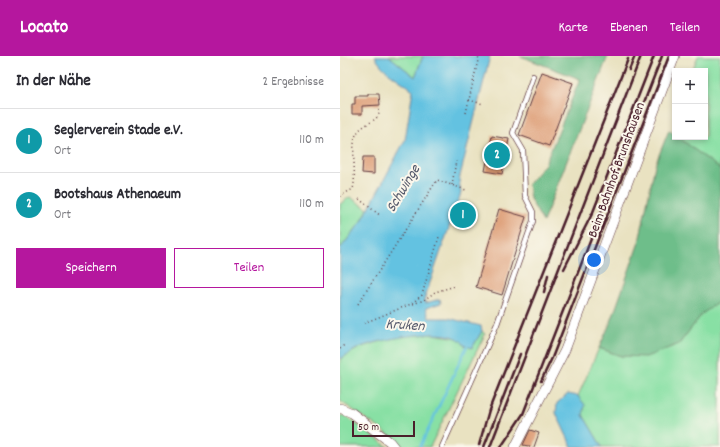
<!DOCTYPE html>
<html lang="de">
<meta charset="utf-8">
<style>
body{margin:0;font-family:Dekko,sans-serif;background:#f7f7f7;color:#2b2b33}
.controls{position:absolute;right:12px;top:12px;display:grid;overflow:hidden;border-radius:0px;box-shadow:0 2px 6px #0003}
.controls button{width:36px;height:36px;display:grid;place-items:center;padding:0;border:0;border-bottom:1px solid #e1e1e2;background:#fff;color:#2b2b33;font:20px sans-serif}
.scale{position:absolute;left:12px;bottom:10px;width:63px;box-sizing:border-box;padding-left:4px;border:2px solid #4a1f2b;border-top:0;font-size:11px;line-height:14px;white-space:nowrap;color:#4a1f2b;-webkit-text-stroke:3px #fbf7ec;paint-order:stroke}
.you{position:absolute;left:254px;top:204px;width:14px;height:14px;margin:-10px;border:3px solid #fff;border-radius:50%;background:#1a73e8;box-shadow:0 0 0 6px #1a73e833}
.badge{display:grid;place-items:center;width:26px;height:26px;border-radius:50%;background:#b5179e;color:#fff;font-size:13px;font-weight:700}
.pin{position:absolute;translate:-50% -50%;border:2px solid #fff;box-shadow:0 1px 4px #0006}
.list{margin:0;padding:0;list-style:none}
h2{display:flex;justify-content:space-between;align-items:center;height:52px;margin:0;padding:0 16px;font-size:17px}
h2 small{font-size:13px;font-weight:400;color:#7c7c81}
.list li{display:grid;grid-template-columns:26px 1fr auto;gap:12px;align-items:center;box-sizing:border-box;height:64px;padding:0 16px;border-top:1px solid #e1e1e2}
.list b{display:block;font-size:15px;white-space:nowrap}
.list p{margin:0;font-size:13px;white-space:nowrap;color:#7c7c81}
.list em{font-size:13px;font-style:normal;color:#7c7c81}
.actions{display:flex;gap:8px;padding:12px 16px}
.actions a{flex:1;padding:9px 0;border:1px solid #b5179e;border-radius:0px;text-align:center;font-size:14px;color:#b5179e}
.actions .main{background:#b5179e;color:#fff}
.map{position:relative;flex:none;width:380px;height:391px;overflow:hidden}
header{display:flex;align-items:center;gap:24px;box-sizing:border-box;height:56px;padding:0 20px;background:#b5179e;color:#fff}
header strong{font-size:19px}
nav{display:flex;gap:22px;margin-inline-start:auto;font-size:14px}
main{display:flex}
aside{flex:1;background:#fff}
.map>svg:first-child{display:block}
.green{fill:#88e0a4;stroke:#698068}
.forest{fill:#6ebe8a;stroke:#5c6e5a}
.water{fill:#63c2e1;stroke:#567086}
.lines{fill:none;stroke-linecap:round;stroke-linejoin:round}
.stream{stroke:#63c2e1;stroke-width:2.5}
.building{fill:#db966d}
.lane-casing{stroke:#623c42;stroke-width:6}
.street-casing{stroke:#623c42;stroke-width:10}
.path{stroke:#623c42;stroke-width:1.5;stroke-dasharray:1 3;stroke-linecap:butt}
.lane{stroke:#fff;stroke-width:4.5}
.street{stroke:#fff;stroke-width:9}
.rail{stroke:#4a1f2b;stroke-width:2.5}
.labels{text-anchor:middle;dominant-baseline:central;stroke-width:4;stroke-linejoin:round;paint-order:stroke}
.street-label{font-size:14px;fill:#4a1f2b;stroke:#fbf7ec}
.water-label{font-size:15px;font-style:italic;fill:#53586b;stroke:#fbf7ec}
</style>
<header>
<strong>Locato</strong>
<nav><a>Karte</a><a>Ebenen</a><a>Teilen</a></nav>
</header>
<main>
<aside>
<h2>In der Nähe<small>2 Ergebnisse</small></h2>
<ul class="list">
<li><span class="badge" style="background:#0f9aa8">1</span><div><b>Seglerverein Stade e.V.</b><p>Ort</p></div><em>110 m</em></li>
<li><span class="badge" style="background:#0f9aa8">2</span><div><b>Bootshaus Athenaeum</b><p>Ort</p></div><em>110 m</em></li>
</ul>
<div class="actions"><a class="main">Speichern</a><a>Teilen</a></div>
</aside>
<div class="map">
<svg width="380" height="391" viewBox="0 0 380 391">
<rect width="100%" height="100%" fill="#fbf7ec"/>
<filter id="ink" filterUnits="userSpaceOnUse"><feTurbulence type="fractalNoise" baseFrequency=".025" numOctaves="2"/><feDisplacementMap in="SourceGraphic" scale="8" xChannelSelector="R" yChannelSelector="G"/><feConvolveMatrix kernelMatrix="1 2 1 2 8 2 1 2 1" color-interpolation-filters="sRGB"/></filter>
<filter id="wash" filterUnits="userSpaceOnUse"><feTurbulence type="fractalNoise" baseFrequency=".012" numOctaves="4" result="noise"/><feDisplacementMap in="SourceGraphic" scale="16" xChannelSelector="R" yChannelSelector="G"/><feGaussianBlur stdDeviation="0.9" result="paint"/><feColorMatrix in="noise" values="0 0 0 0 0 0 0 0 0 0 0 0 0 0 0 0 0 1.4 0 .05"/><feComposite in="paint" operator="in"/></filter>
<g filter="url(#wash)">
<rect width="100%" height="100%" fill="#e9e2c1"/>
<path class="green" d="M49 0H83L75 21Z
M358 0H380V113L338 81H365V15H352Z
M10 141 28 153 22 165 0 193V148Z
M380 245V391H262L243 359 238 340 259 292 281 300 339 288 362 258Z
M142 275 145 278 90 391H61C58 383 10 352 0 345V303L21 291 59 280 93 278 118 282 132 292Z
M4 359 48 391H0V360Z"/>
<path class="forest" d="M180 0H268L203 166 190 143 188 128 205 108 240 23Z
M329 74 335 79V81H338L380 113V245L362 258 339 288 306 301 281 300 259 292 272 263 299 186 315 109Z"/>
<path class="water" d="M35 0H49L75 21 83 0H150L119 124 121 137 84 244 86 247 100 243 101 247 86 252 89 262H108L141 270 142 275 132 292 124 289C115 267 39 284 21 291 14 294 7 299 0 303V193L22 165 65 84 73 34C61 24 41 15 35 0Z
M228 338 238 340 245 349 243 359 262 391H232L216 357 217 347Z"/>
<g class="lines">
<path class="stream" d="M80 391 128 288"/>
</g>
<g id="blocks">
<path class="building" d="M202 16 233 27 209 90 179 79Z
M28 38H39L40 49 22 50V58H12V48H15V40H28Z
M152 80 169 83 162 118 145 115Z
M23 101H34V118L22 117Z
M120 150 131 153 126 169 115 165Z
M159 153 186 161 162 239 136 231Z
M190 374 199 377 194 391 183 389Z"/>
</g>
</g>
<g filter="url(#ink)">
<use href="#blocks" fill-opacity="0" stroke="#623c42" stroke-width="1"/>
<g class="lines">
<g class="lane-casing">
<path id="lane" d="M102 391 157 268 193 165V156L185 140 183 94 173 77 193 20"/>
</g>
<g class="street-casing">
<path id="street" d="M0 352 12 357 50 386 54 391
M175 391 225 294 335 0"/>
</g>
<path class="path" d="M129 44 143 48
M126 57 139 0
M112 129 116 105
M0 140 13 133C17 118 10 87 17 77 24 66 39 67 40 53
M19 143 41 160
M18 248 97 124 126 134
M73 248 84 244 95 236 115 230
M24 267 71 248 82 239 99 181
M0 293 4 289"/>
<use href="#lane" class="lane"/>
<use href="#street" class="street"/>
<path class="rail" d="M289 14 295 0
M224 213 253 156 314 0
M204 236 208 219
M201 325 212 302 329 0
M139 389 149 354 288 3
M144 391 180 298
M150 391 301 0
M161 391 183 358 322 0"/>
</g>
</g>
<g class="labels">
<g class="street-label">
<text transform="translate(277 114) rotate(-70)">Beim Bahnhof Brunshausen</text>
</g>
<g class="water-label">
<text transform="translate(64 133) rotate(-59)">Schwinge</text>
<text transform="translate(65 270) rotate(4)">Kruken</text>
</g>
</g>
</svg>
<div class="controls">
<button>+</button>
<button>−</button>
</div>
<div class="scale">50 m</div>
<div class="you"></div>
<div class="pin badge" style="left:123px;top:159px;background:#0f9aa8">1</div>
<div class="pin badge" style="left:157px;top:99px;background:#0f9aa8">2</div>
</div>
</main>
